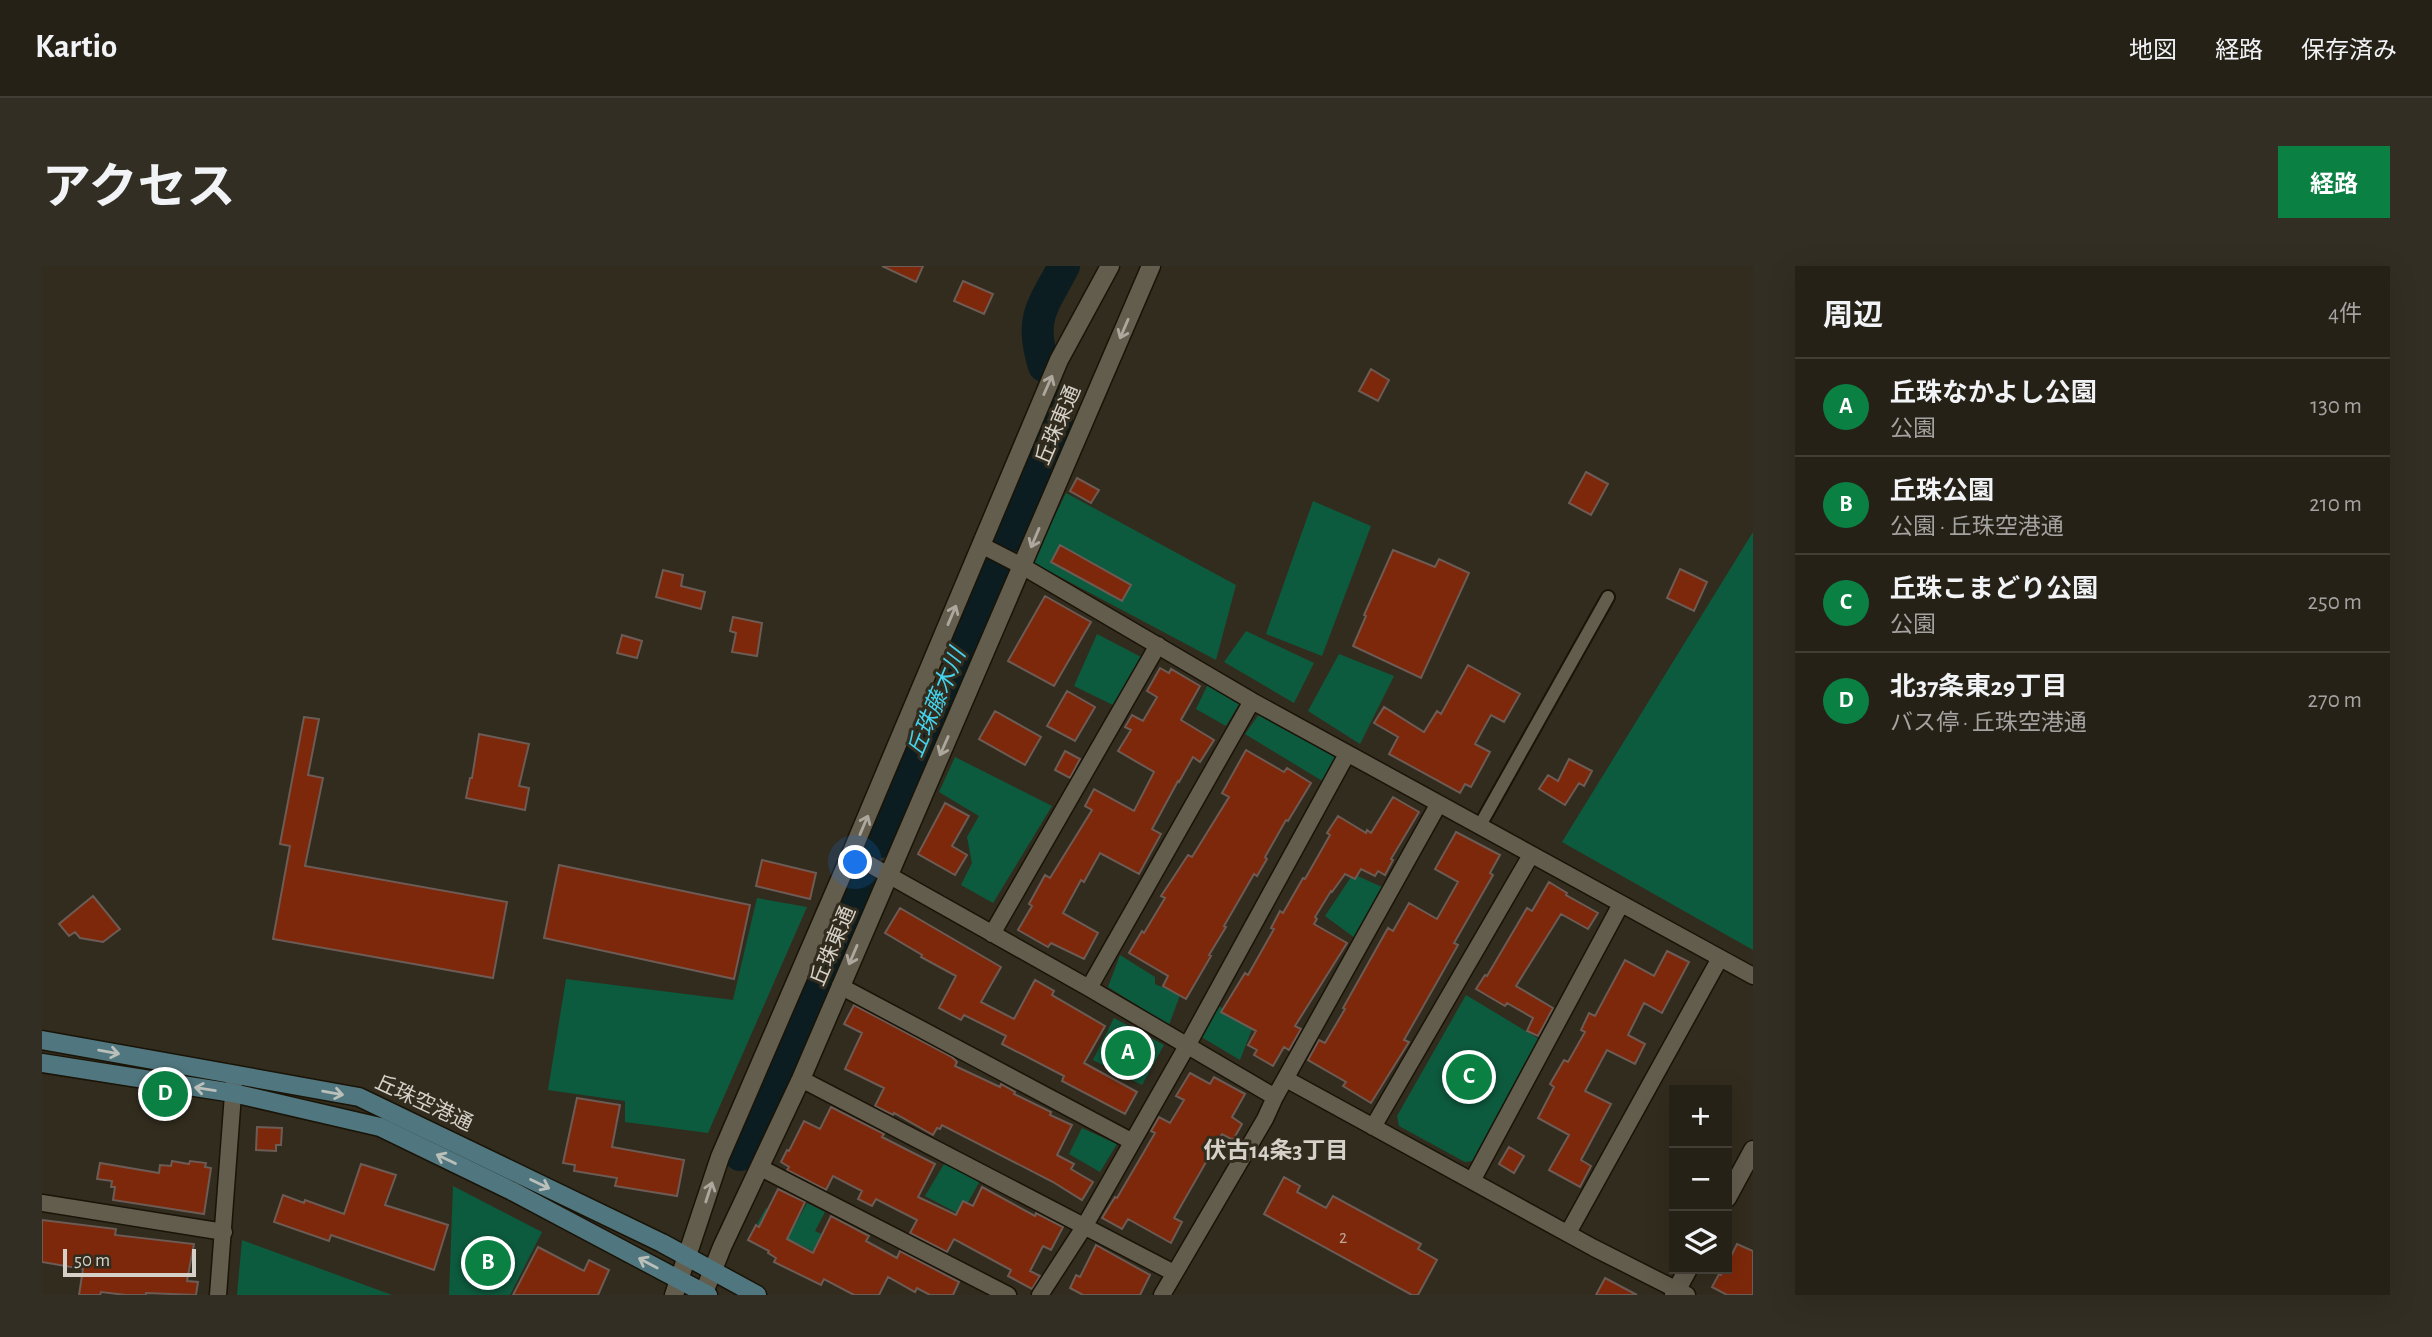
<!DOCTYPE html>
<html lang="ja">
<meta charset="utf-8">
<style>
body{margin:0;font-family:"Alegreya Sans","Noto Sans JP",sans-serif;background:#322e23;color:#f1f3f6}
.controls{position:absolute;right:21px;bottom:21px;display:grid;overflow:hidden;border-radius:0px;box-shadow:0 7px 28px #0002}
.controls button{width:63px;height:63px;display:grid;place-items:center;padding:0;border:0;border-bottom:2px solid #423e35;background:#262116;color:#f1f3f6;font:35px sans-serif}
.scale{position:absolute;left:21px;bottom:18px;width:133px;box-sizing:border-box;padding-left:7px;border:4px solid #d5d1c9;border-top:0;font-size:19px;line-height:24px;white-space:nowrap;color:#d5d1c9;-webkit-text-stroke:5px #322c1e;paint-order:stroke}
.you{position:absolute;left:814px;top:597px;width:24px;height:24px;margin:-18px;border:5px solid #fff;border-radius:50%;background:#1a73e8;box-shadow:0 0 0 10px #1a73e833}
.badge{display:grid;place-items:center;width:46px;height:46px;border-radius:50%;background:#0b8043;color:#fff;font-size:23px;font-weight:700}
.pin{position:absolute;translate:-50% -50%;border:4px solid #fff;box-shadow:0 2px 7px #0006}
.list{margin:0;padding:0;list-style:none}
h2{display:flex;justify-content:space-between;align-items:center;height:91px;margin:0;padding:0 28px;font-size:30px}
h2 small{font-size:23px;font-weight:400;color:#a4a3a1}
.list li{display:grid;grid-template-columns:46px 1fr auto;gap:21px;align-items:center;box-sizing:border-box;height:98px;padding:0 28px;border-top:2px solid #423e35}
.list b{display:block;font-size:26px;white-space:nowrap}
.list p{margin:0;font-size:23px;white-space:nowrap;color:#a4a3a1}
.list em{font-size:23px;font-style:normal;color:#a4a3a1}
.icon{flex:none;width:38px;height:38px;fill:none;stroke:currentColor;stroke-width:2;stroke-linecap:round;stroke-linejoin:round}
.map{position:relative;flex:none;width:1711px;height:1029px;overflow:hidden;border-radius:0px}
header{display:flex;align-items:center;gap:42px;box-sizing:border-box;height:98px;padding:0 35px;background:#262116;border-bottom:2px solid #423e35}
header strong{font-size:33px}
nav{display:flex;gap:38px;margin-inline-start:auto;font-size:24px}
.intro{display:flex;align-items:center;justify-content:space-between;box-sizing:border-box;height:168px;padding:0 42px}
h1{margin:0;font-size:49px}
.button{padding:18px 32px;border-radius:0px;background:#0b8043;color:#fff;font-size:24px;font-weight:700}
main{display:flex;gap:42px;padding:0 42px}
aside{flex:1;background:#262116;border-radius:0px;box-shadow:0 7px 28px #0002}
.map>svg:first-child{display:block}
.green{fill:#0d5b3e}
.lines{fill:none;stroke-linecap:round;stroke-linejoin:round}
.river{stroke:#0b1d20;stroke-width:32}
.building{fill:#7d280a;stroke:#6d5b55;stroke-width:2}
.pedestrian-casing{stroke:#191407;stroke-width:16}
.minor-casing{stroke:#191407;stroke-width:19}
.tertiary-casing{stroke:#191407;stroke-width:21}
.secondary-casing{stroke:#191407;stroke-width:21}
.pedestrian{stroke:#635d4e;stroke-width:12}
.minor{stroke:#635d4e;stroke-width:16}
.tertiary{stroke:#635d4e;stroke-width:18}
.secondary{stroke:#50777f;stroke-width:18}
.oneway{stroke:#ada89e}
.oneway2{stroke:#babfba}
.labels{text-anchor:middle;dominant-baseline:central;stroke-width:6;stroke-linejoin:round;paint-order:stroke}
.number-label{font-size:18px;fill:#bfa799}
.street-label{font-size:21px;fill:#d5d1c9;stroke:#322c1e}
.water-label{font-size:23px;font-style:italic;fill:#44d3ed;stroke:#322c1e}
.neighbourhood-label{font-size:23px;font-weight:bold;fill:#d5d1c9;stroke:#322c1e}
</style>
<header>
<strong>Kartio</strong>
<nav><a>地図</a><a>経路</a><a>保存済み</a></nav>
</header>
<div class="intro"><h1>アクセス</h1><a class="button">経路</a></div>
<main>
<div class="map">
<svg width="1711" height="1029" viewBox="0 0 1711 1029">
<rect width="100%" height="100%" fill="#322c1e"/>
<path class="green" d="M1024 227 1194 319 1174 394 990 296Z
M1271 235 1329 260 1280 390 1224 368Z
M1711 266V684L1520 576Z
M1204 365 1272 397 1252 437 1182 396Z
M1055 368 1101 392 1073 440 1032 420Z
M1297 388 1352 410 1318 478 1266 445Z
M1166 418 1199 435 1184 460 1154 443Z
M1218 447 1294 492 1282 516 1203 468Z
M913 491 1010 540 951 637 919 619 930 597 925 571 937 550 897 526Z
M1311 608 1340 621 1313 672 1283 650Z
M715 632 765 641 666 867 583 856V835L506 824 524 713 691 734Z
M1078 689 1113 711V718L1138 729 1127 759 1066 721Z
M1424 729 1497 773 1432 895 1423 896 1357 860 1355 850Z
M1174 739 1212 758 1198 794 1156 769Z
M1072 752 1122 779 1100 819 1051 794Z
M1040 862 1075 878 1058 906 1027 888Z
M902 898 939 913 919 949 883 930Z
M411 920 500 966 468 1029H407Z
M765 937 783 946 773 965 782 969 773 986 715 958 724 942 754 957Z
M200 974 350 1029H195Z"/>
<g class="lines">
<path class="river" d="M1002 100C987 52 1000 42 1022 0
M967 271 1015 156 1013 135
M835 577 955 298
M698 889 819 615"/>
</g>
<path class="building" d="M840 0H881L874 16Z
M921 15 951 28 942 48 912 35Z
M1329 103 1347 114 1336 135 1317 125Z
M1544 206 1566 218 1549 249 1527 237Z
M1035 212 1057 224 1049 237 1028 225Z
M1018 279 1089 319 1080 335 1009 296Z
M1351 284 1393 301 1397 293 1427 307 1379 412 1311 380 1324 350 1322 349Z
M1638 303 1665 316 1652 345 1625 332Z
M621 304 641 309 639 320 663 326 659 343 614 331Z
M1003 330 1049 356 1012 420 966 395Z
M691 351 720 357 715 390 690 386 694 367 688 365Z
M580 369 600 375 595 392 575 387Z
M1426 399 1478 428 1462 456 1449 449 1433 478 1448 486 1429 521 1423 518 1418 527 1347 488 1356 471 1332 457 1342 441 1382 466 1395 445 1399 448Z
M1118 402 1127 407 1129 403 1158 420 1139 454 1172 474 1158 496 1151 491 1137 516 1136 515 1110 563 1119 568 1097 608 1058 587 1042 616 1039 614 1021 647 1056 667 1042 693 1009 677 1006 681 976 664 990 640 987 638 1003 609 1008 612 1050 544 1043 540 1052 523 1092 545 1112 506 1076 485 1089 464 1083 461 1090 449 1101 455 1115 431 1105 425Z
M1025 425 1053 441 1033 475 1005 460Z
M953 445 999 471 983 499 937 473Z
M262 451 277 453 266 509 281 512 263 600 465 636 451 712 231 673 248 580 238 578Z
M437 468 487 478 477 520 487 522 483 544 424 532 428 512H430Z
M1204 484 1242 506 1245 502 1269 517 1246 555 1244 554 1223 591 1225 593 1215 610 1212 608 1182 660 1184 661 1167 689 1169 690 1144 733 1121 720 1126 710 1087 687 1100 665 1102 667 1123 632 1119 630 1129 615 1146 589 1150 591 1187 531 1180 527Z
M1023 485 1038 493 1028 512 1013 504Z
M1527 493 1550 505 1542 520 1537 517 1523 539 1497 523 1506 509 1516 515Z
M1351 531 1377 546 1349 593 1351 594 1343 609 1336 605 1333 610 1319 603 1313 613 1303 608 1290 626 1289 625 1273 651 1275 653 1272 658 1305 677 1253 760 1259 763 1247 784 1242 781 1231 800 1212 789 1215 784 1206 779 1214 765 1179 746 1203 707 1206 709 1232 663 1229 662 1238 645 1241 647 1261 612 1263 613 1288 569 1285 567 1296 550 1324 567 1325 564 1329 567Z
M903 537 927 550 910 580 925 589 913 609 876 588Z
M1414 566 1458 589 1448 607 1451 609 1412 677 1416 679 1362 774 1367 776 1329 837 1301 820 1304 816 1266 794 1277 774 1283 777 1303 743 1301 742 1346 662 1351 665 1367 637 1395 653 1416 616 1393 603Z
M720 594 774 607 768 633 714 620Z
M517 599 708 639 692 713 502 672Z
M1507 616 1525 627 1524 629 1556 647 1546 663 1519 648 1474 720 1511 742 1496 770 1485 765 1491 752 1465 737 1463 740 1434 723 1443 709 1445 710 1485 642 1490 645Z
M51 630 78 663 61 676 38 672 33 666 27 670 17 658Z
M858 642 959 701 939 736 972 753 993 714 1012 725 1010 729 1063 760 1042 797 1095 826 1083 848 1020 815 1022 810 960 778 964 770 922 749 919 754 897 742 914 710 879 691 880 689 843 667Z
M1625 685 1647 696 1620 747 1602 737 1586 769 1603 778 1593 798 1565 784 1543 825 1569 838 1539 894 1549 900 1538 921 1507 904 1527 869 1496 852 1512 821 1508 818 1522 794 1526 796 1543 766 1539 764 1547 747 1553 750 1583 694 1612 710Z
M812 739 910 791 915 796 913 800 958 821 959 818 973 826 972 828 1009 846 1008 849 1030 859 1015 889 1032 898 1029 903 1051 916 1040 934 1011 916 900 859 898 863 895 862 891 869 852 847 851 849 833 840 842 822 803 803 820 767 802 758Z
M1148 807 1168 818 1172 811 1203 828 1190 851 1200 858 1191 874 1180 868 1132 952 1140 956 1129 977 1086 953 1080 963 1060 952 1073 931 1075 932 1113 867 1109 865 1117 851 1128 857 1142 834 1134 830Z
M535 832 578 839 570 881 642 894 635 930 573 920 575 912 532 905 533 899 521 897Z
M789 841 842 868 840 871 893 898 876 931 914 949 921 935 931 940 940 921 993 950 994 947 1021 961 1009 984 1001 980 988 1005 998 1010 990 1023 966 1010 969 1004 912 973 905 986 868 967 875 954 834 933 830 940 816 933 820 925 791 910 784 924 745 904 747 901 739 896 745 884 747 885 762 855 778 863Z
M215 861 240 862 239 879H234V885L214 884Z
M1467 881 1482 890 1472 907 1457 898Z
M130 895 147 898 148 895 164 897 163 901 169 902 162 948 71 934 73 921H69L70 915 55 913 58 897 117 907 118 899 129 900Z
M319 898 354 909 343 939 406 959 392 1004 289 969 287 975 232 956 241 929 262 937 263 934 302 948Z
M1242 911 1258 920 1255 926 1284 942 1291 930 1379 978 1376 983 1395 994 1376 1029H1370L1222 948Z
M736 923 763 936 745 973 771 987 789 950 827 970 824 975 855 992 858 985 917 1016 911 1029H888L875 1022 873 1026 846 1011 837 1029H812L782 1013 779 1019 732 996 734 992 726 987 727 985 706 974 714 959 717 961Z
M0 954 74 963 73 969 152 978 145 1015 156 1016 154 1029 104 1027V1029H84L59 1026 58 1029H37L41 1003 0 996Z
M1695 978 1711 985V1029H1685L1670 1021 1677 1008 1679 1009 1682 1003H1685V998Z
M1054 979 1108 1009 1098 1029H1041L1028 1022 1034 1009 1038 1011Z
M496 981 542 1005 547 994 567 1004 556 1029H471Z
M1563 1012 1595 1029H1554Z"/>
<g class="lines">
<g class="pedestrian-casing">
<path id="pedestrian" d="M1437 561 1566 331"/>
</g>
<g class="minor-casing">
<path id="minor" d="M939 279 980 300 1210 435 1711 710
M809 588 1047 722 1233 831
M950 668 1116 379
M798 720 1089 875
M1047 722 1210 435
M759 813 1132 1007
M1244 813 1552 982 1645 1029
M1331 861 1489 589
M719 902 966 1029
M1430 915 1579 638
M0 937 182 966
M1526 967 1678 692
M176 1029 192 815
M998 1029 1042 961 1145 780 1305 488
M1120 1029 1223 853 1233 831 1396 539"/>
</g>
<g class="tertiary-casing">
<path id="tertiary" d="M1685 932 1711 884
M632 1029 678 891 809 588 1017 94 1068 0
M661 1029 680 981 759 813 1109 0
M1632 1029 1646 1003"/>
</g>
<g class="secondary-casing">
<path id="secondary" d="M0 774 317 831 620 977 715 1029
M0 797 191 827 338 861 470 925 666 1029"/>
</g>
<use href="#pedestrian" class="pedestrian"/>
<use href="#minor" class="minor"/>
<use href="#tertiary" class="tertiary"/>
<use href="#secondary" class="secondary"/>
</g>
<defs><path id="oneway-shaft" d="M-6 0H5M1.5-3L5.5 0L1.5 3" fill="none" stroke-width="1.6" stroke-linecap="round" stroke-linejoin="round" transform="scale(1.75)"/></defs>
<g class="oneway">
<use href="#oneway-shaft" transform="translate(1082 63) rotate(113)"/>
<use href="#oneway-shaft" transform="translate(1006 119) rotate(-66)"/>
<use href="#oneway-shaft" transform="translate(993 272) rotate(113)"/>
<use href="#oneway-shaft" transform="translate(910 349) rotate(-67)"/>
<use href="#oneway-shaft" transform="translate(902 480) rotate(114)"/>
<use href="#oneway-shaft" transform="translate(822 559) rotate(-67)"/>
<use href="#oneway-shaft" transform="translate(811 689) rotate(113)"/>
<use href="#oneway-shaft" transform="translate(667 926) rotate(-72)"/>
</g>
<g class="oneway2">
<use href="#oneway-shaft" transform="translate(67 786) rotate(10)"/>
<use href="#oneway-shaft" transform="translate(163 823) rotate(-171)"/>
<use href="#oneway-shaft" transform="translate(291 827) rotate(10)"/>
<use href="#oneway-shaft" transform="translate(404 893) rotate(-154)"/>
<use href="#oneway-shaft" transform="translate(498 918) rotate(26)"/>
<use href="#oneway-shaft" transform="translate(606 997) rotate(-152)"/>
</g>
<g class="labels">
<g class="number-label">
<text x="1301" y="972">2</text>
</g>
<g class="street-label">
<text transform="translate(1016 159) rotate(-67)">丘珠東通</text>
<text transform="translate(791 680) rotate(-67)">丘珠東通</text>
<text transform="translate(382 837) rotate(25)">丘珠空港通</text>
</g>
<g class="water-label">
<text transform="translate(895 437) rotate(-67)">丘珠藤木川</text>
</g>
<g class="neighbourhood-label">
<text x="1234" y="885">伏古14条3丁目</text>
</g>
</g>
</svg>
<div class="controls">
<button>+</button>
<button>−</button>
<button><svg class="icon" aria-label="layers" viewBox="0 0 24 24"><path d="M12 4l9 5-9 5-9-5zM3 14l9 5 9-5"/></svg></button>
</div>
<div class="scale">50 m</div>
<div class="you"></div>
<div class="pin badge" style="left:1086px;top:787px">A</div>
<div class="pin badge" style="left:446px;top:997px">B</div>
<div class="pin badge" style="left:1427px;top:811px">C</div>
<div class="pin badge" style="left:123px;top:828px">D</div>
</div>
<aside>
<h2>周辺<small>4件</small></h2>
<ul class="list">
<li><span class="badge">A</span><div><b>丘珠なかよし公園</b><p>公園</p></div><em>130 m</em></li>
<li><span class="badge">B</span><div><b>丘珠公園</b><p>公園 · 丘珠空港通</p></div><em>210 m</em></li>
<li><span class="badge">C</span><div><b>丘珠こまどり公園</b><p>公園</p></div><em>250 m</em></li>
<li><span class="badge">D</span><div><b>北37条東29丁目</b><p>バス停 · 丘珠空港通</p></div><em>270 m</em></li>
</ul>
</aside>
</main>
